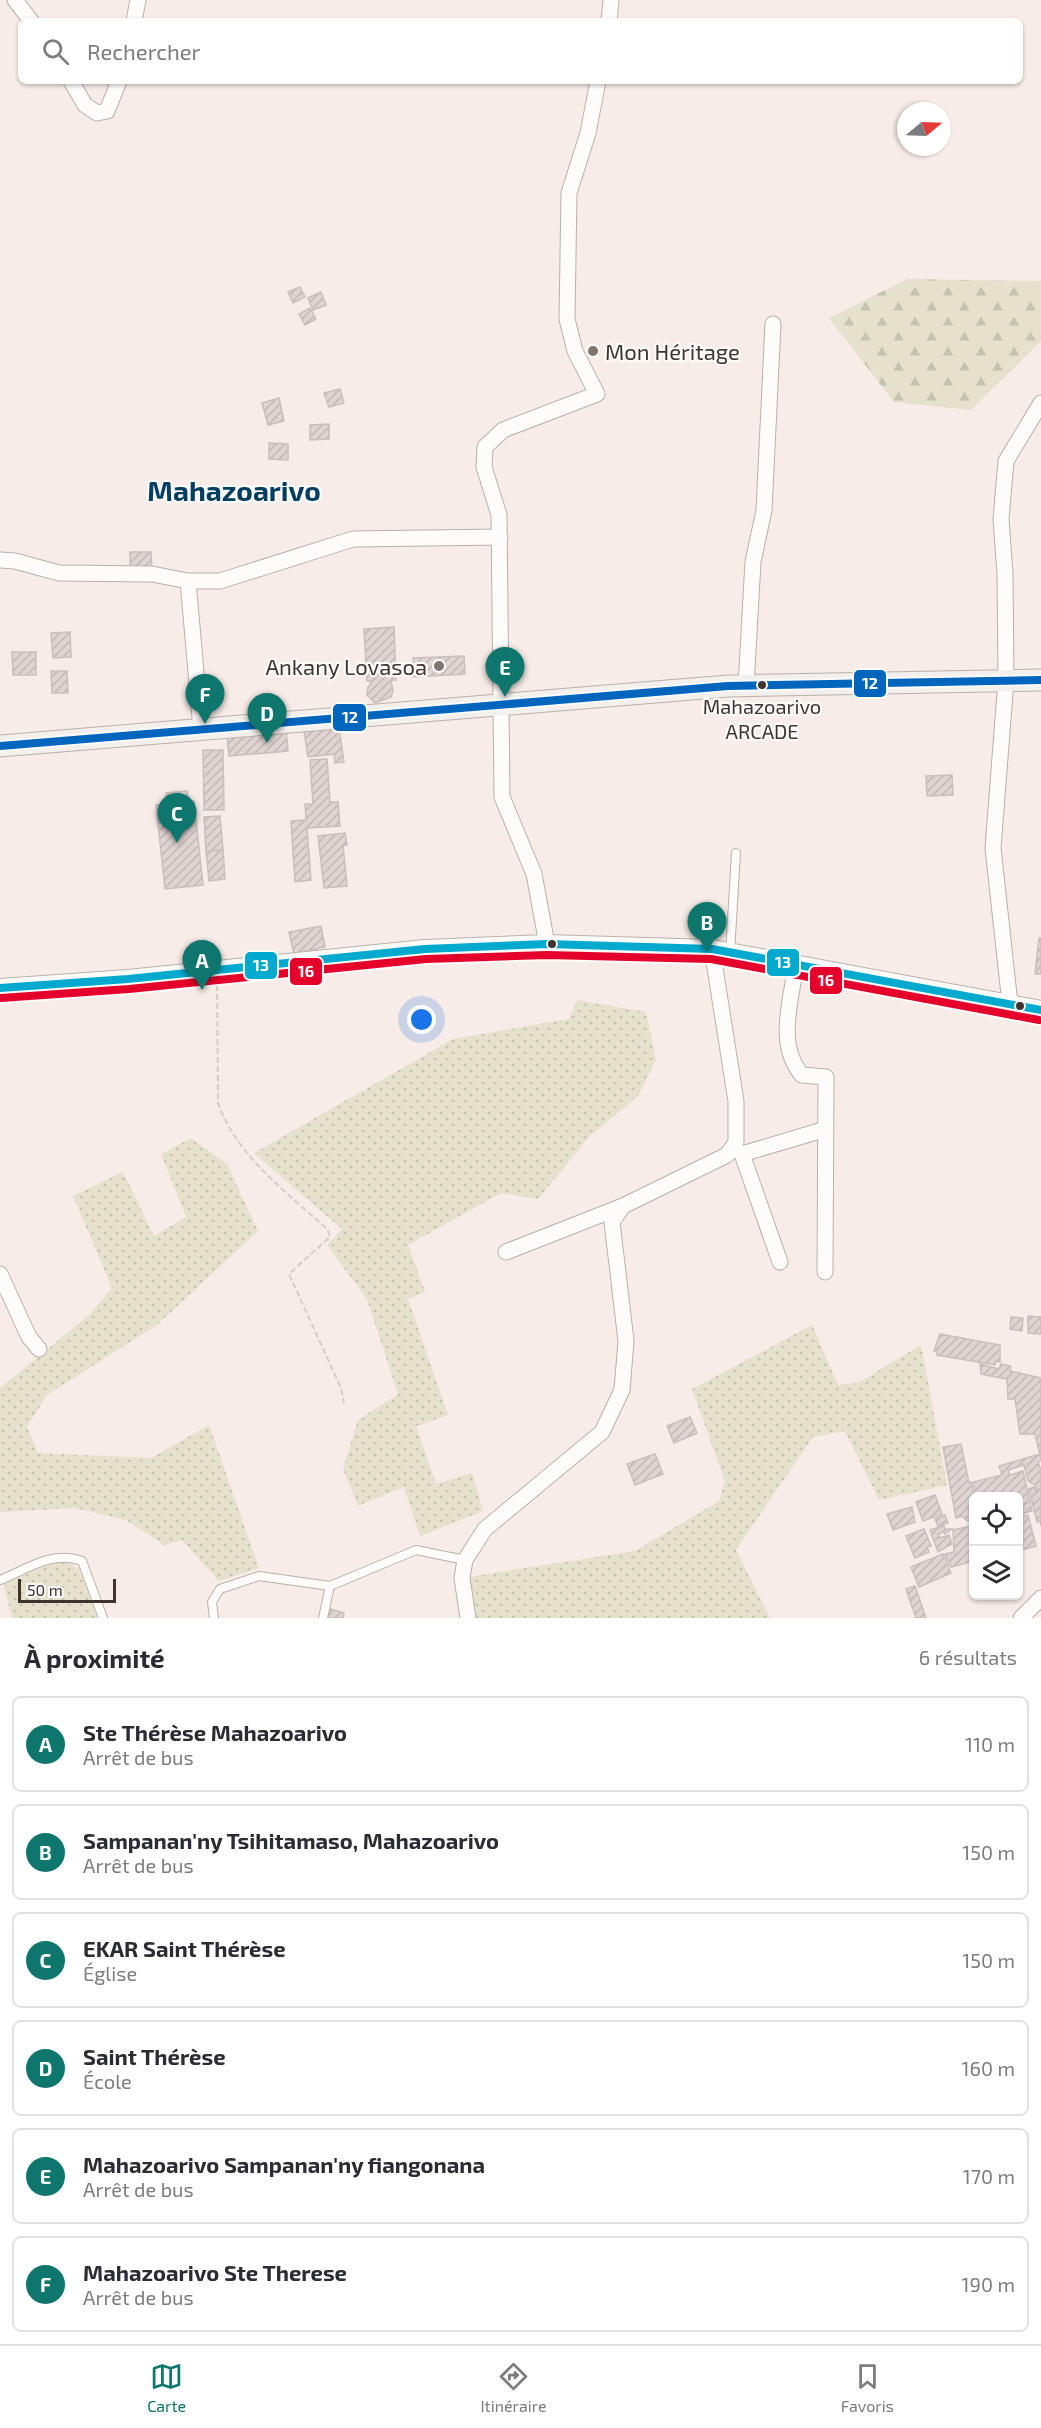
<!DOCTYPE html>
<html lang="fr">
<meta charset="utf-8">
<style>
body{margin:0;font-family:"Exo 2",sans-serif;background:#f7f7f7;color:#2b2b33}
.controls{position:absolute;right:18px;bottom:18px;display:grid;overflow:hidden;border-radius:9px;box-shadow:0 2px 4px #0004}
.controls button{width:54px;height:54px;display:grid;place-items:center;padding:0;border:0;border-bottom:2px solid #e1e1e2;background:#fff;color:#2b2b33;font:30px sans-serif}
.compass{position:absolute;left:897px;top:102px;width:54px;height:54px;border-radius:50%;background:#fff;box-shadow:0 2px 4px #0004;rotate:71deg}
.scale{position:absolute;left:18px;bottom:15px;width:98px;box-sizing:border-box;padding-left:6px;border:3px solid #41342f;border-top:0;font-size:16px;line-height:21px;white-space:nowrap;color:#41342f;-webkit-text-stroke:4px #fbfbfb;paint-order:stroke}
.you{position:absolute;left:422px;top:1020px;width:21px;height:21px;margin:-15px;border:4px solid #fff;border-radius:50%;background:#1a73e8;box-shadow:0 0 0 9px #1a73e833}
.badge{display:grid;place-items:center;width:39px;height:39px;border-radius:50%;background:#0f766e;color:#fff;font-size:20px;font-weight:700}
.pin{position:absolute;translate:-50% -50px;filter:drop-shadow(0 2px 3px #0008)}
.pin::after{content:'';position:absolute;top:32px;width:21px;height:18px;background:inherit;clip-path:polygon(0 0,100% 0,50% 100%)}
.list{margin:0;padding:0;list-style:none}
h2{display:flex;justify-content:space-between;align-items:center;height:78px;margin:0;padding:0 24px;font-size:26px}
h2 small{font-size:20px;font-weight:400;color:#7c7c81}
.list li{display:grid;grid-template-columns:39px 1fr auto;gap:18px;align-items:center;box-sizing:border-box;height:96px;margin:0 12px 12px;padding:0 12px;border:2px solid #e1e1e2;border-radius:9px}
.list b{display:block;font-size:22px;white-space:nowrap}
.list p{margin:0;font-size:20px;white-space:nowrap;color:#7c7c81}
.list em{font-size:20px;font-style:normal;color:#7c7c81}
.icon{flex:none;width:33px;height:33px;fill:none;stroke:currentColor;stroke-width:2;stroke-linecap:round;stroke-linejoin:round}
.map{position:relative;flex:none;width:1041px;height:1618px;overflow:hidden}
.search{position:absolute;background:#fff;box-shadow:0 2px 4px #0004;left:18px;right:18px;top:18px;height:66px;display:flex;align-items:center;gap:15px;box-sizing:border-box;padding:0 21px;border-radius:9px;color:#7c7c81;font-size:22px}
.sheet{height:726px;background:#fff}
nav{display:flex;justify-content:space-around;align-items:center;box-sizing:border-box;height:84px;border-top:2px solid #e1e1e2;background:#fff;font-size:16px;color:#7c7c81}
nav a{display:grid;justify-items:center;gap:3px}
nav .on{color:#0f766e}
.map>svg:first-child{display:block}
.grass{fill:url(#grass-dots)}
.forest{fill:url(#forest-firs)}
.building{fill:url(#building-hatch);stroke:#cabfbe;stroke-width:1.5}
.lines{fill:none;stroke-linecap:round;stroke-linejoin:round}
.service-casing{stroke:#bab0aa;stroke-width:10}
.minor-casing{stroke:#bab0aa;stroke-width:17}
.tertiary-casing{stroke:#bab0aa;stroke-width:20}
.secondary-casing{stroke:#bab0aa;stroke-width:23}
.path{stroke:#d2cecb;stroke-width:2;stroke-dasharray:6 3;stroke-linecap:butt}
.service{stroke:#fefcfb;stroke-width:8}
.minor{stroke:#fefcfb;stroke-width:15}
.tertiary{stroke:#fefcfb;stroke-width:18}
.secondary{stroke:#f2efec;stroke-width:21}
.bus-1-casing{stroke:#fbfbfb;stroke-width:12}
.bus-2-casing{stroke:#fbfbfb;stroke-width:12}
.bus-3-casing{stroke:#fbfbfb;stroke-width:12}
.bus-1{stroke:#00a9ce;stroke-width:8}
.bus-2{stroke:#e4002b;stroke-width:8}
.bus-3{stroke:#0065bd;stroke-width:8}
.poi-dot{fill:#81746f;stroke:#fbfbfb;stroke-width:2}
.bus-dot{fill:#41342f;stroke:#fbfbfb;stroke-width:2}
.labels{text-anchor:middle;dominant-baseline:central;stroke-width:4.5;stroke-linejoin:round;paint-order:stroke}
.bus-label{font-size:20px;fill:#41342f;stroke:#fbfbfb}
.poi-label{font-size:22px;fill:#41342f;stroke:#fbfbfb;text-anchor:start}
.district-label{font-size:28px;font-weight:bold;fill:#033e60;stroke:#fbfbfb}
.line-badge{stroke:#fbfbfb;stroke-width:2}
.badge-label{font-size:16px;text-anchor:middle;font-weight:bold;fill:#fff}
</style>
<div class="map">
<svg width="1041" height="1618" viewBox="0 0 1041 1618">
<defs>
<pattern id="grass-dots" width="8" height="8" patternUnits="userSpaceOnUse" patternTransform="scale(1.5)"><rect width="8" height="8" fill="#e5e1cc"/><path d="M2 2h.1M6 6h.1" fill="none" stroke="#c6c2b0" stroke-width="1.8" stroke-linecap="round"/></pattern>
<pattern id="forest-firs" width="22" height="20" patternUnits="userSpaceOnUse" patternTransform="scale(1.5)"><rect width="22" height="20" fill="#e5e1cc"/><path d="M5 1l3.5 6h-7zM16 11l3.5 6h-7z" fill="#c6c2b0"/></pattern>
<pattern id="building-hatch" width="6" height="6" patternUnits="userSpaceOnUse" patternTransform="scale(1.5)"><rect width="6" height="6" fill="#dfd4d2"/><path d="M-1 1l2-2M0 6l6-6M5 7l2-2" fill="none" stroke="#c1b7b5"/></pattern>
</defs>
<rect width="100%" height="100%" fill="#f7ece7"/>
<path class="grass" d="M577 1000 646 1012 656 1060 638 1096 589 1137 538 1199 501 1193 408 1245 425 1292 408 1299 448 1415 416 1426 436 1484 472 1473 483 1511 420 1536 404 1487 358 1506 343 1469 358 1420 398 1394 367 1299 327 1245 342 1229 254 1153 453 1039 569 1019Z
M191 1138 227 1164 258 1231 157 1325 47 1395 27 1427 38 1453 151 1458 209 1425 259 1568 219 1581 182 1540 164 1545 126 1520 74 1508 0 1512V1388L89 1315 112 1288 73 1196 123 1172 154 1236 186 1217 161 1154Z
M812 1325 838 1385 858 1383 921 1345 947 1485 879 1500 845 1431 813 1437 736 1550 770 1618H468L462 1578 635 1551 719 1501 725 1481 692 1389Z
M63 1560 79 1569 97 1618H12L3 1582Z"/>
<path class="forest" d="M907 279 1041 281V341L971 410 894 402 829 318Z"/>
<path class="building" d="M300 287 305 297 293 303 288 292Z
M321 292 326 305 313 310 308 298Z
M310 308 316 319 305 325 299 314Z
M340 389 344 403 329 407 324 393Z
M279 398 284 421 268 425 262 403Z
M329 424V439L310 440V425Z
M269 443 288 444V460L269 459Z
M130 552H151L152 569H130Z
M394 627 396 680H391L393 691 391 697 375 703 367 695 368 687 372 682 367 681 364 629Z
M70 632 71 657 53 658 51 633Z
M12 652H36V675H13Z
M464 656 465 674 414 677 413 658Z
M51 671H67L68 693H52Z
M338 721 344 762 335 763 334 754 308 757 303 725Z
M286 729 288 751 229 756 227 735Z
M203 750H223L224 810H204Z
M327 759 330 802H338L340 826 307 828 311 880 295 882 291 821 306 820 305 804H313L310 760Z
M952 775 953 795 927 796 926 776Z
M187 791 189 801H194L203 885 165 889 156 805 167 804 166 793Z
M220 816 223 850 206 851 204 817Z
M345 833 347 845H343L347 886 324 888 318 836Z
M223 850 225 879 209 881 206 851Z
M321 926 325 947 294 954 289 932Z
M1039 938H1041V974H1035Z
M1028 1316 1041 1317V1334L1028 1333Z
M1011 1317 1023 1318 1022 1331 1010 1329Z
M940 1334 1000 1345V1362L996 1361 995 1365 937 1355V1351H934Z
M980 1364 999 1369 1001 1364 1011 1366 1010 1371 1041 1378V1459L1035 1434H1020L1015 1399H1008L1007 1379 981 1374Z
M690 1417 697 1433 674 1443 667 1426Z
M961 1444 969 1483 971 1482 974 1496V1506L969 1509 972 1520 967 1521 962 1516 956 1518 943 1447Z
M655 1454 663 1474 635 1485 627 1464Z
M1040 1454 1041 1460 1038 1462 1041 1470V1526L1040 1521 1037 1522 1029 1489 1034 1487 1037 1494 1035 1485 1028 1481 1024 1465 1008 1470 1010 1475 1023 1471 1032 1511 1018 1515V1496H1008L1007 1493 1000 1496H976L973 1482 1002 1475 999 1466Z
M935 1495 942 1514 923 1521 916 1502Z
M912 1507 915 1522 893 1530 887 1514Z
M945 1515 948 1523 938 1526 935 1519Z
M1028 1515 1036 1546 1018 1551V1517Z
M974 1525V1561L951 1567 945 1554 954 1552 953 1530Z
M944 1526 945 1529H952L945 1534 944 1532 938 1534 940 1538 949 1535 952 1544 938 1552 930 1530Z
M924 1529 931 1546 927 1547 929 1552 915 1558 906 1536Z
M943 1554 951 1573 919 1587 911 1567Z
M915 1586 926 1618H916L906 1589Z
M331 1609 344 1613 343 1618H328Z"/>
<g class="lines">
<g class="service-casing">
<path id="service" d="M730 953 736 853
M0 1580C27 1569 53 1550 82 1561L103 1618
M214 1618 212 1602 220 1589 259 1576 330 1586
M323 1618 330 1586 416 1550 465 1560"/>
</g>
<g class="minor-casing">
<path id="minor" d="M15 0 31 21
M134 21 138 0
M609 21 611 0
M71 81 85 105 97 113 107 111 119 81
M0 560 15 561 59 573 152 574 188 581 201 729
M188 581H220L353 539 500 537
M746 686 753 562 764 510 773 324
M547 944 534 874 502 797 499 515 484 467 485 447 503 430 597 394 575 351 567 319 569 193 588 133 598 81
M796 965C791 1001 776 1045 802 1075L826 1077 825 1272
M1010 1004 993 848 1006 680 1005 574 1001 519 1006 461 1041 403
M735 1149 742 1154 826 1129
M742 1154 780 1262
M506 1252 623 1206
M0 1274 29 1337 39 1349
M468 1618 462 1578 465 1560 485 1529 602 1432 622 1390 626 1341 612 1222 623 1206 727 1155 736 1142V1101L712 949
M1021 1618 1041 1598"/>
</g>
<g class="tertiary-casing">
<path id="tertiary" d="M0 988 128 979 425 949 547 944 712 949 1041 1010"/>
</g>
<g class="secondary-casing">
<path id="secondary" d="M0 746 728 686 1041 680"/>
</g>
<path class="path" d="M217 985 218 1103C237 1157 288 1193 328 1230L330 1237 289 1274 341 1388 344 1403"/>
<use href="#service" class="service"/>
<use href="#minor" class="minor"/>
<use href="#tertiary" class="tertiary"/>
<use href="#secondary" class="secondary"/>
<g class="bus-1-casing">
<path id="bus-1" d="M0 988 128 979 425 949 547 944 712 949 1041 1010"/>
</g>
<g class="bus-2-casing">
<path id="bus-2" d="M1 998 129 989 426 959 547 955 711 959 1039 1020"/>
</g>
<g class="bus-3-casing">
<path id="bus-3" d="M0 746 728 686 1041 680"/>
</g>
<use href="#bus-1" class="bus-1"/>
<use href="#bus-2" class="bus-2"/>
<use href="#bus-3" class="bus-3"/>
</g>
<g class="poi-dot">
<circle cx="593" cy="351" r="6"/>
<circle cx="439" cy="666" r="6"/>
</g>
<g class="bus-dot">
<circle cx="762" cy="685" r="5"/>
<circle cx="552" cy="944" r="5"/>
<circle cx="1020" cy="1006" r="5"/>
</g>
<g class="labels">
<g class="bus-label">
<text x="762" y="706">Mahazoarivo<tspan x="762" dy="25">ARCADE</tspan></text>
</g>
<g class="poi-label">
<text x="605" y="351">Mon Héritage</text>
<text x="427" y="666" text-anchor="end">Ankany Lovasoa</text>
</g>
<g class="district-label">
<text x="234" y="490">Mahazoarivo</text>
</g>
</g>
<g class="line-badge">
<rect x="853" y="669" width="34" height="29" rx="6" fill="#0065bd"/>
<rect x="332" y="703" width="35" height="29" rx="6" fill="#0065bd"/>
<rect x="766" y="948" width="34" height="29" rx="6" fill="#00a9ce"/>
<rect x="244" y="951" width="34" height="29" rx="6" fill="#00a9ce"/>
<rect x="289" y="957" width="34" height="29" rx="6" fill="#e4002b"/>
<rect x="809" y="966" width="34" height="29" rx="6" fill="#e4002b"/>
</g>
<g class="badge-label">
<text x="870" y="689">12</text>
<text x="350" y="723">12</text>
<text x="783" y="968">13</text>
<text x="261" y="971">13</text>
<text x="306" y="977">16</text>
<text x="826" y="986">16</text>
</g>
</svg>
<div class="controls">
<button><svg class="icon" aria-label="locate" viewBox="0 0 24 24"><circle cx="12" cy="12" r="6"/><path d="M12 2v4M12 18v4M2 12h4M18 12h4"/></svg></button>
<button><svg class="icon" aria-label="layers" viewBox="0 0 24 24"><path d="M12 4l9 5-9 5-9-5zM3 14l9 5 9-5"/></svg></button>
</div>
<svg class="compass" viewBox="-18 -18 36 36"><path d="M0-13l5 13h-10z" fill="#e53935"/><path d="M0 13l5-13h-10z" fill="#7c7c81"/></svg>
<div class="scale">50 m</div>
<div class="you"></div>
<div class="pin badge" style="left:202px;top:990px">A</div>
<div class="pin badge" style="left:707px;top:952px">B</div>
<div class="pin badge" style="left:177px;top:843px">C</div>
<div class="pin badge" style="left:267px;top:743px">D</div>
<div class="pin badge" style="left:505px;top:697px">E</div>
<div class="pin badge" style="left:205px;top:724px">F</div>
<div class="search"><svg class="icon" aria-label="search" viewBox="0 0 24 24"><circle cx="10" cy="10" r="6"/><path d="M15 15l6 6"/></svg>Rechercher</div>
</div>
<section class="sheet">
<h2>À proximité<small>6 résultats</small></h2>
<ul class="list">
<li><span class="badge">A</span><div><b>Ste Thérèse Mahazoarivo</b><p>Arrêt de bus</p></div><em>110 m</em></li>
<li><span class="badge">B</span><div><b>Sampanan'ny Tsihitamaso, Mahazoarivo</b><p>Arrêt de bus</p></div><em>150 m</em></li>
<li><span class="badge">C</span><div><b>EKAR Saint Thérèse</b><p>Église</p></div><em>150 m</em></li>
<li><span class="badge">D</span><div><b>Saint Thérèse</b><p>École</p></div><em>160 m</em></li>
<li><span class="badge">E</span><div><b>Mahazoarivo Sampanan'ny fiangonana</b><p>Arrêt de bus</p></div><em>170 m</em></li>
<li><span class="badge">F</span><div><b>Mahazoarivo Ste Therese</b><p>Arrêt de bus</p></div><em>190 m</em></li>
</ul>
</section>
<nav>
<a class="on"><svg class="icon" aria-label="map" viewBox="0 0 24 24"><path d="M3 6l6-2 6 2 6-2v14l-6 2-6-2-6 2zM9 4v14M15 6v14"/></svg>Carte</a>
<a><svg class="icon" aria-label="directions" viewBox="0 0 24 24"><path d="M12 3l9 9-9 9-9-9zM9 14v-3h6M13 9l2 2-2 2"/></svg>Itinéraire</a>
<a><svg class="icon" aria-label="saved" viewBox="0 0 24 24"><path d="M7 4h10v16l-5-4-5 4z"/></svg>Favoris</a>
</nav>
